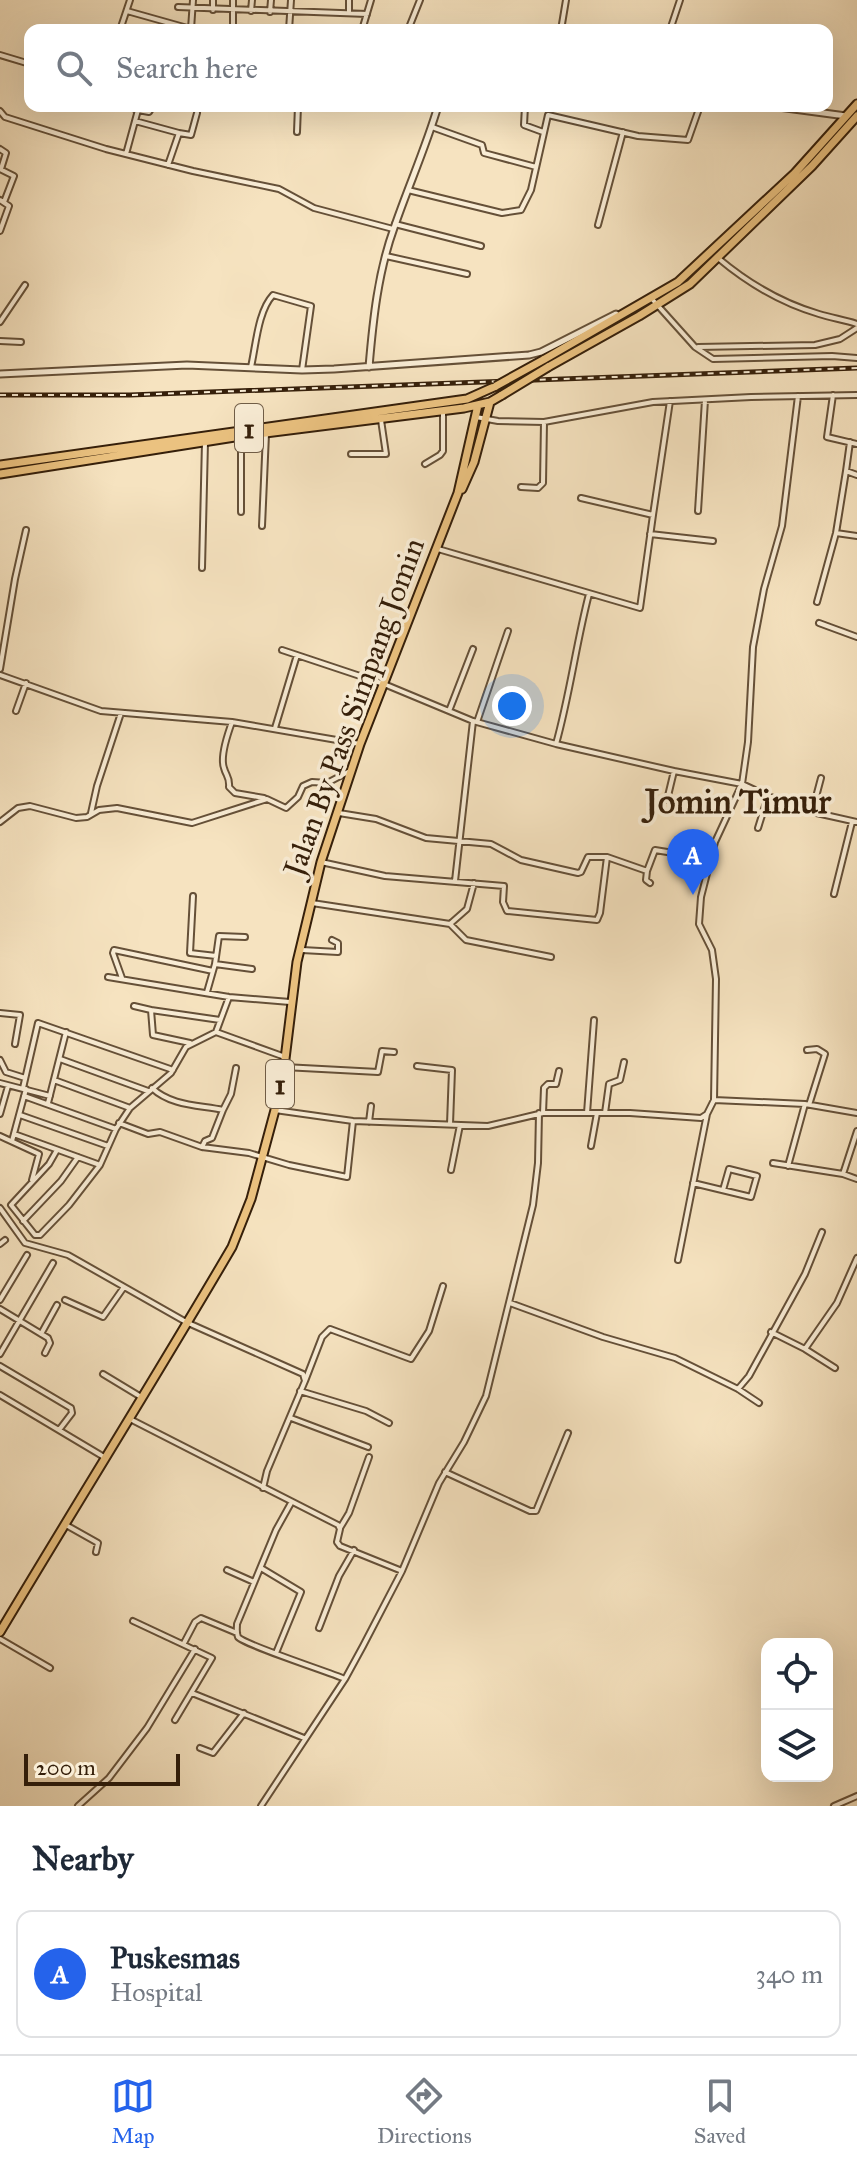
<!DOCTYPE html>
<style>
body{margin:0;font-family:"IM FELL Great Primer",serif;background:#f2f2f3;color:#1f2937}
.controls{position:absolute;right:24px;bottom:24px;display:grid;overflow:hidden;border-radius:16px;box-shadow:0 8px 32px #0002}
.controls button{width:72px;height:72px;display:grid;place-items:center;padding:0;border:0;border-bottom:2px solid #e0e1e3;background:#fff;color:#1f2937;font:40px sans-serif}
.scale{position:absolute;left:24px;bottom:20px;width:156px;box-sizing:border-box;padding-left:8px;border:4px solid #351f0a;border-top:0;font-size:22px;line-height:28px;white-space:nowrap;color:#351f0a;-webkit-text-stroke:6px #f9edd6;paint-order:stroke}
.you{position:absolute;left:512px;top:706px;width:28px;height:28px;margin:-20px;border:6px solid #fff;border-radius:50%;background:#1a73e8;box-shadow:0 0 0 12px #1a73e833}
.badge{display:grid;place-items:center;width:52px;height:52px;border-radius:50%;background:#2563eb;color:#fff;font-size:26px;font-weight:700}
.pin{position:absolute;translate:-50% -66px;filter:drop-shadow(0 2px 4px #0008)}
.pin::after{content:'';position:absolute;top:42px;width:28px;height:24px;background:inherit;clip-path:polygon(0 0,100% 0,50% 100%)}
.list{margin:0;padding:0;list-style:none}
h2{display:flex;justify-content:space-between;align-items:center;height:104px;margin:0;padding:0 32px;font-size:34px}
h2 small{font-size:26px;font-weight:400;color:#747a83}
.list li{display:grid;grid-template-columns:52px 1fr auto;gap:24px;align-items:center;box-sizing:border-box;height:128px;margin:0 16px 16px;padding:0 16px;border:2px solid #e0e1e3;border-radius:16px}
.list b{display:block;font-size:30px;white-space:nowrap}
.list p{margin:0;font-size:26px;white-space:nowrap;color:#747a83}
.list em{font-size:26px;font-style:normal;color:#747a83}
.icon{flex:none;width:44px;height:44px;fill:none;stroke:currentColor;stroke-width:2;stroke-linecap:round;stroke-linejoin:round}
.map{position:relative;flex:none;width:857px;height:1806px;overflow:hidden}
.search{position:absolute;background:#fff;box-shadow:0 8px 32px #0002;left:24px;right:24px;top:24px;height:88px;display:flex;align-items:center;gap:20px;box-sizing:border-box;padding:0 28px;border-radius:16px;color:#747a83;font-size:30px}
.sheet{height:248px;background:#fff}
nav{display:flex;justify-content:space-around;align-items:center;box-sizing:border-box;height:112px;border-top:2px solid #e0e1e3;background:#fff;font-size:22px;color:#747a83}
nav a{display:grid;justify-items:center;gap:4px}
nav .on{color:#2563eb}
.map>svg:first-child{display:block}
.lines{fill:none;stroke-linecap:round;stroke-linejoin:round}
.minor-casing{stroke:#655038;stroke-width:8}
.tertiary-casing{stroke:#655038;stroke-width:9}
.trunk-casing{stroke:#351f0a;stroke-width:11}
.minor{stroke:#f9edd6;stroke-width:4}
.tertiary{stroke:#f9edd6;stroke-width:5}
.trunk{stroke:#ebc280;stroke-width:7}
.rail-casing{stroke:#351f0a;stroke-width:5}
.rail{stroke:#f9edd6;stroke-width:2;stroke-dasharray:6;stroke-linecap:butt}
.trunk-bridge-casing{stroke:#351f0a;stroke-width:11;stroke-linecap:butt}
.trunk-bridge{stroke:#ebc280;stroke-width:7}
.labels{text-anchor:middle;dominant-baseline:central;stroke-width:7;stroke-linejoin:round;paint-order:stroke}
.shield{fill:#f9edd6;stroke:#705d47;stroke-width:2}
.shield-label{font-size:28px;font-weight:bold;fill:#351f0a}
.street-label{font-size:30px;fill:#351f0a;stroke:#f9edd6}
.quarter-label{font-size:34px;font-weight:bold;fill:#351f0a;stroke:#f9edd6}
</style>
<div class="map">
<svg width="857" height="1806" viewBox="0 0 857 1806">
<rect width="100%" height="100%" fill="#f6e3c0"/>
<filter id="stains"><feTurbulence type="fractalNoise" baseFrequency=".0025" numOctaves="4"/><feColorMatrix values="0 0 0 0 .2 0 0 0 0 .09 0 0 0 0 .02 0 0 0 .5 -.17"/></filter>
<radialGradient id="worn" r=".72"><stop offset=".6" stop-color="#630" stop-opacity="0"/><stop offset="1" stop-color="#630" stop-opacity=".3"/></radialGradient>
<g class="lines">
<g class="minor-casing">
<path id="minor" d="M178 7 367 14
M213 10V0
M127 11 191 29 222 30
M251 11 252 0
M270 12 271 0
M349 13V0
M191 29 193 0
M120 30 130 0
M233 30V0
M289 30 291 0
M362 30 371 0
M408 30 420 0
M561 30 566 0
M670 30 680 0
M0 55 30 64
M525 106 524 125 543 132
M138 110 149 112 153 106
M0 111 5 117 106 149 193 171 279 189 314 208 393 229
M135 121 179 133
M432 127 482 145 484 153 536 167
M297 132 298 106
M0 149 6 153 1 169
M126 154 138 110 127 106
M168 165 179 133 191 135 197 113
M0 169 14 176 4 202
M408 190 502 213 521 210 531 190 548 115 638 136 688 140 700 106
M0 200 9 206 0 231
M395 224 481 246
M598 225 623 132
M386 256 467 274
M718 258C749 284 781 303 819 314 832 318 845 320 857 324
M652 299 695 347 713 359 832 356 857 358
M0 322 25 285
M0 341 21 342
M698 347 815 345 840 339 857 328
M251 367C256 345 258 311 273 295L311 306 302 370
M833 395 827 437 857 444
M476 417 498 421 544 422 653 402 751 397 857 395
M241 436V512
M351 454H386L381 420
M425 464 440 455 443 451V411
M846 471 850 442
M521 487 538 488 543 483 544 422
M698 511 705 400
M653 515 670 401
M262 526 266 434
M836 533 857 536
M650 534 713 541
M438 549 640 608 653 515 581 498
M202 568 205 442
M817 602 836 533 846 471 857 475
M819 623 857 637
M282 650 384 684 473 721 556 744 674 771 742 784 768 796 812 812 857 822
M0 669 15 579 26 530
M0 675 101 711 232 722 360 744
M16 711 26 683
M449 711 473 649
M232 722C228 733 220 757 224 768 226 776 230 777 229 787L235 793 264 798
M477 722 508 631
M275 728 297 655
M556 744C570 694 576 644 589 594
M667 800 674 771
M812 812 821 778
M91 813 97 786 121 713
M339 813 376 819 426 838 491 844 521 860 578 873 581 872 588 857H607L647 871 655 850 710 859
M0 822 18 808 30 806 76 818 87 817 99 810 117 808 192 823 267 799 286 808 298 797 303 786 312 782 327 783 350 771
M758 828 768 796
M321 862 385 876 504 886 503 902 507 911 597 920 600 913 607 857
M647 871 646 880 650 883
M455 881 473 721
M834 894 852 822
M193 896 190 953 216 956
M312 903 450 924 466 940 551 957
M450 924 467 909 474 883
M302 950 338 952V943L332 940
M215 964 252 969
M108 977 229 997 290 1002
M122 978 113 953 114 950 213 971
M207 992 215 964 219 936 245 937
M134 1006 151 1010
M0 1013 20 1015 15 1044
M216 1032 285 1057
M190 1043 153 1035 151 1010 220 1020
M807 1050 817 1049 825 1054 809 1105
M60 1059 148 1091
M0 1060 6 1072 25 1078
M417 1066 452 1070 450 1124
M284 1067 378 1072 382 1051 394 1052
M54 1080 130 1108
M0 1083 50 1096
M23 1088 38 1023 173 1070
M152 1088C171 1106 199 1105 223 1110L231 1094 236 1068
M24 1096 116 1129
M714 1100 716 979 712 950 699 924 701 897 715 842 742 784 748 742 753 647 764 589 782 526 798 396
M48 1103 66 1032
M275 1110 353 1121 488 1126 543 1113H630L701 1118 707 1114 714 1100 805 1104 857 1113
M543 1113 544 1088 548 1084H556L559 1071
M587 1113 594 1020
M605 1113 609 1084 620 1080 624 1062
M0 1114 8 1086
M20 1115 108 1146
M369 1122 371 1106
M119 1123 148 1134 160 1132 202 1147 249 1153 289 1165 347 1177 353 1121
M857 1131 843 1174 857 1179
M14 1134 100 1165
M0 1136 39 1154 32 1180
M12 1141 26 1089
M591 1146 597 1113
M202 1147 205 1141 212 1138 223 1110
M57 1150 49 1164 11 1205 35 1235H40L69 1205 100 1165 116 1129 130 1108 171 1073 186 1047 216 1032 229 997
M773 1163 843 1174
M788 1166 805 1104
M451 1170 460 1125
M693 1183 751 1197 757 1176 729 1169 723 1190
M0 1208 25 1243 68 1255 186 1322 303 1374 305 1381 267 1471 263 1488
M23 1221 61 1181 78 1157
M0 1244 5 1240
M678 1260 707 1114
M0 1300 27 1255
M65 1300 103 1317 124 1287
M510 1303 603 1337 675 1358 738 1389 759 1403
M0 1309 48 1338 50 1343 45 1353
M771 1332 805 1349 835 1368
M41 1334 57 1305
M805 1349 837 1303 857 1258
M0 1354 53 1263
M0 1366 71 1408 72 1413 59 1430
M103 1374 141 1397
M305 1381 322 1337 330 1329 411 1359 429 1331 443 1286
M738 1389 749 1376 805 1274 822 1232
M300 1391 366 1411 389 1423
M0 1395 104 1457
M291 1418 368 1447
M130 1419 338 1525 340 1529 337 1542 340 1546 402 1571
M445 1472 530 1511H536L568 1433
M291 1503 276 1530 237 1624C237 1628 236 1633 238 1637 245 1645 329 1672 345 1679
M66 1525 98 1543 96 1552
M340 1528 349 1513 369 1457
M261 1568 301 1592 276 1653
M227 1570 254 1582
M133 1621 212 1658 175 1720
M319 1628 339 1576 354 1550
M0 1639 50 1668
M184 1643 195 1622 201 1618 237 1633
M192 1693 304 1738
M200 1748 213 1753 244 1713
M78 1806 109 1778 147 1728 195 1649
M261 1806 345 1679 363 1646 402 1571 439 1483 464 1442 486 1396 533 1205 538 1163 539 1113
M834 1806 857 1796"/>
</g>
<g class="tertiary-casing">
<path id="tertiary" d="M771 106 846 116
M369 367C373 320 378 272 394 228 408 187 426 147 438 106
M0 374 187 365 302 370 334 369 529 355 541 352 616 314"/>
</g>
<g class="trunk-casing">
<path id="trunk" d="M543 360 678 282 795 173 857 104
M548 367 639 316 690 284 812 166 857 116
M0 465 467 399 496 386
M0 474 241 436 464 408 490 402 502 395
M462 489 474 462 490 402
M0 1632C77 1503 156 1377 232 1247L251 1199 275 1110 284 1067 297 962 321 862 360 744 458 493 478 405"/>
</g>
<use href="#minor" class="minor"/>
<use href="#tertiary" class="tertiary"/>
<use href="#trunk" class="trunk"/>
<g class="rail-casing">
<path id="rail" d="M0 395H130L857 368"/>
</g>
<use href="#rail" class="rail"/>
<g class="trunk-bridge-casing">
<path id="trunk-bridge" d="M496 386 543 360
M502 395 548 367"/>
</g>
<use href="#trunk-bridge" class="trunk-bridge"/>
</g>
<g class="labels">
<g class="shield">
<rect x="235" y="404" width="28" height="48" rx="6"/>
<rect x="266" y="1060" width="28" height="48" rx="6"/>
</g>
<g class="shield-label">
<text x="249" y="428">1</text>
<text x="280" y="1084">1</text>
</g>
<g class="street-label">
<text transform="translate(354 707) rotate(-70)">Jalan By Pass Simpang Jomin</text>
</g>
<g class="quarter-label">
<text x="738" y="801">Jomin Timur</text>
</g>
</g>
<rect width="100%" height="100%" filter="url(#stains)"/>
<rect width="100%" height="100%" fill="url(#worn)"/>
</svg>
<div class="controls">
<button><svg class="icon" aria-label="locate" viewBox="0 0 24 24"><circle cx="12" cy="12" r="6"/><path d="M12 2v4M12 18v4M2 12h4M18 12h4"/></svg></button>
<button><svg class="icon" aria-label="layers" viewBox="0 0 24 24"><path d="M12 4l9 5-9 5-9-5zM3 14l9 5 9-5"/></svg></button>
</div>
<div class="scale">200 m</div>
<div class="you"></div>
<div class="pin badge" style="left:693px;top:895px">A</div>
<div class="search"><svg class="icon" aria-label="search" viewBox="0 0 24 24"><circle cx="10" cy="10" r="6"/><path d="M15 15l6 6"/></svg>Search here</div>
</div>
<section class="sheet">
<h2>Nearby<small></small></h2>
<ul class="list">
<li><span class="badge">A</span><div><b>Puskesmas</b><p>Hospital</p></div><em>340 m</em></li>
</ul>
</section>
<nav>
<a class="on"><svg class="icon" aria-label="map" viewBox="0 0 24 24"><path d="M3 6l6-2 6 2 6-2v14l-6 2-6-2-6 2zM9 4v14M15 6v14"/></svg>Map</a>
<a><svg class="icon" aria-label="directions" viewBox="0 0 24 24"><path d="M12 3l9 9-9 9-9-9zM9 14v-3h6M13 9l2 2-2 2"/></svg>Directions</a>
<a><svg class="icon" aria-label="saved" viewBox="0 0 24 24"><path d="M7 4h10v16l-5-4-5 4z"/></svg>Saved</a>
</nav>
